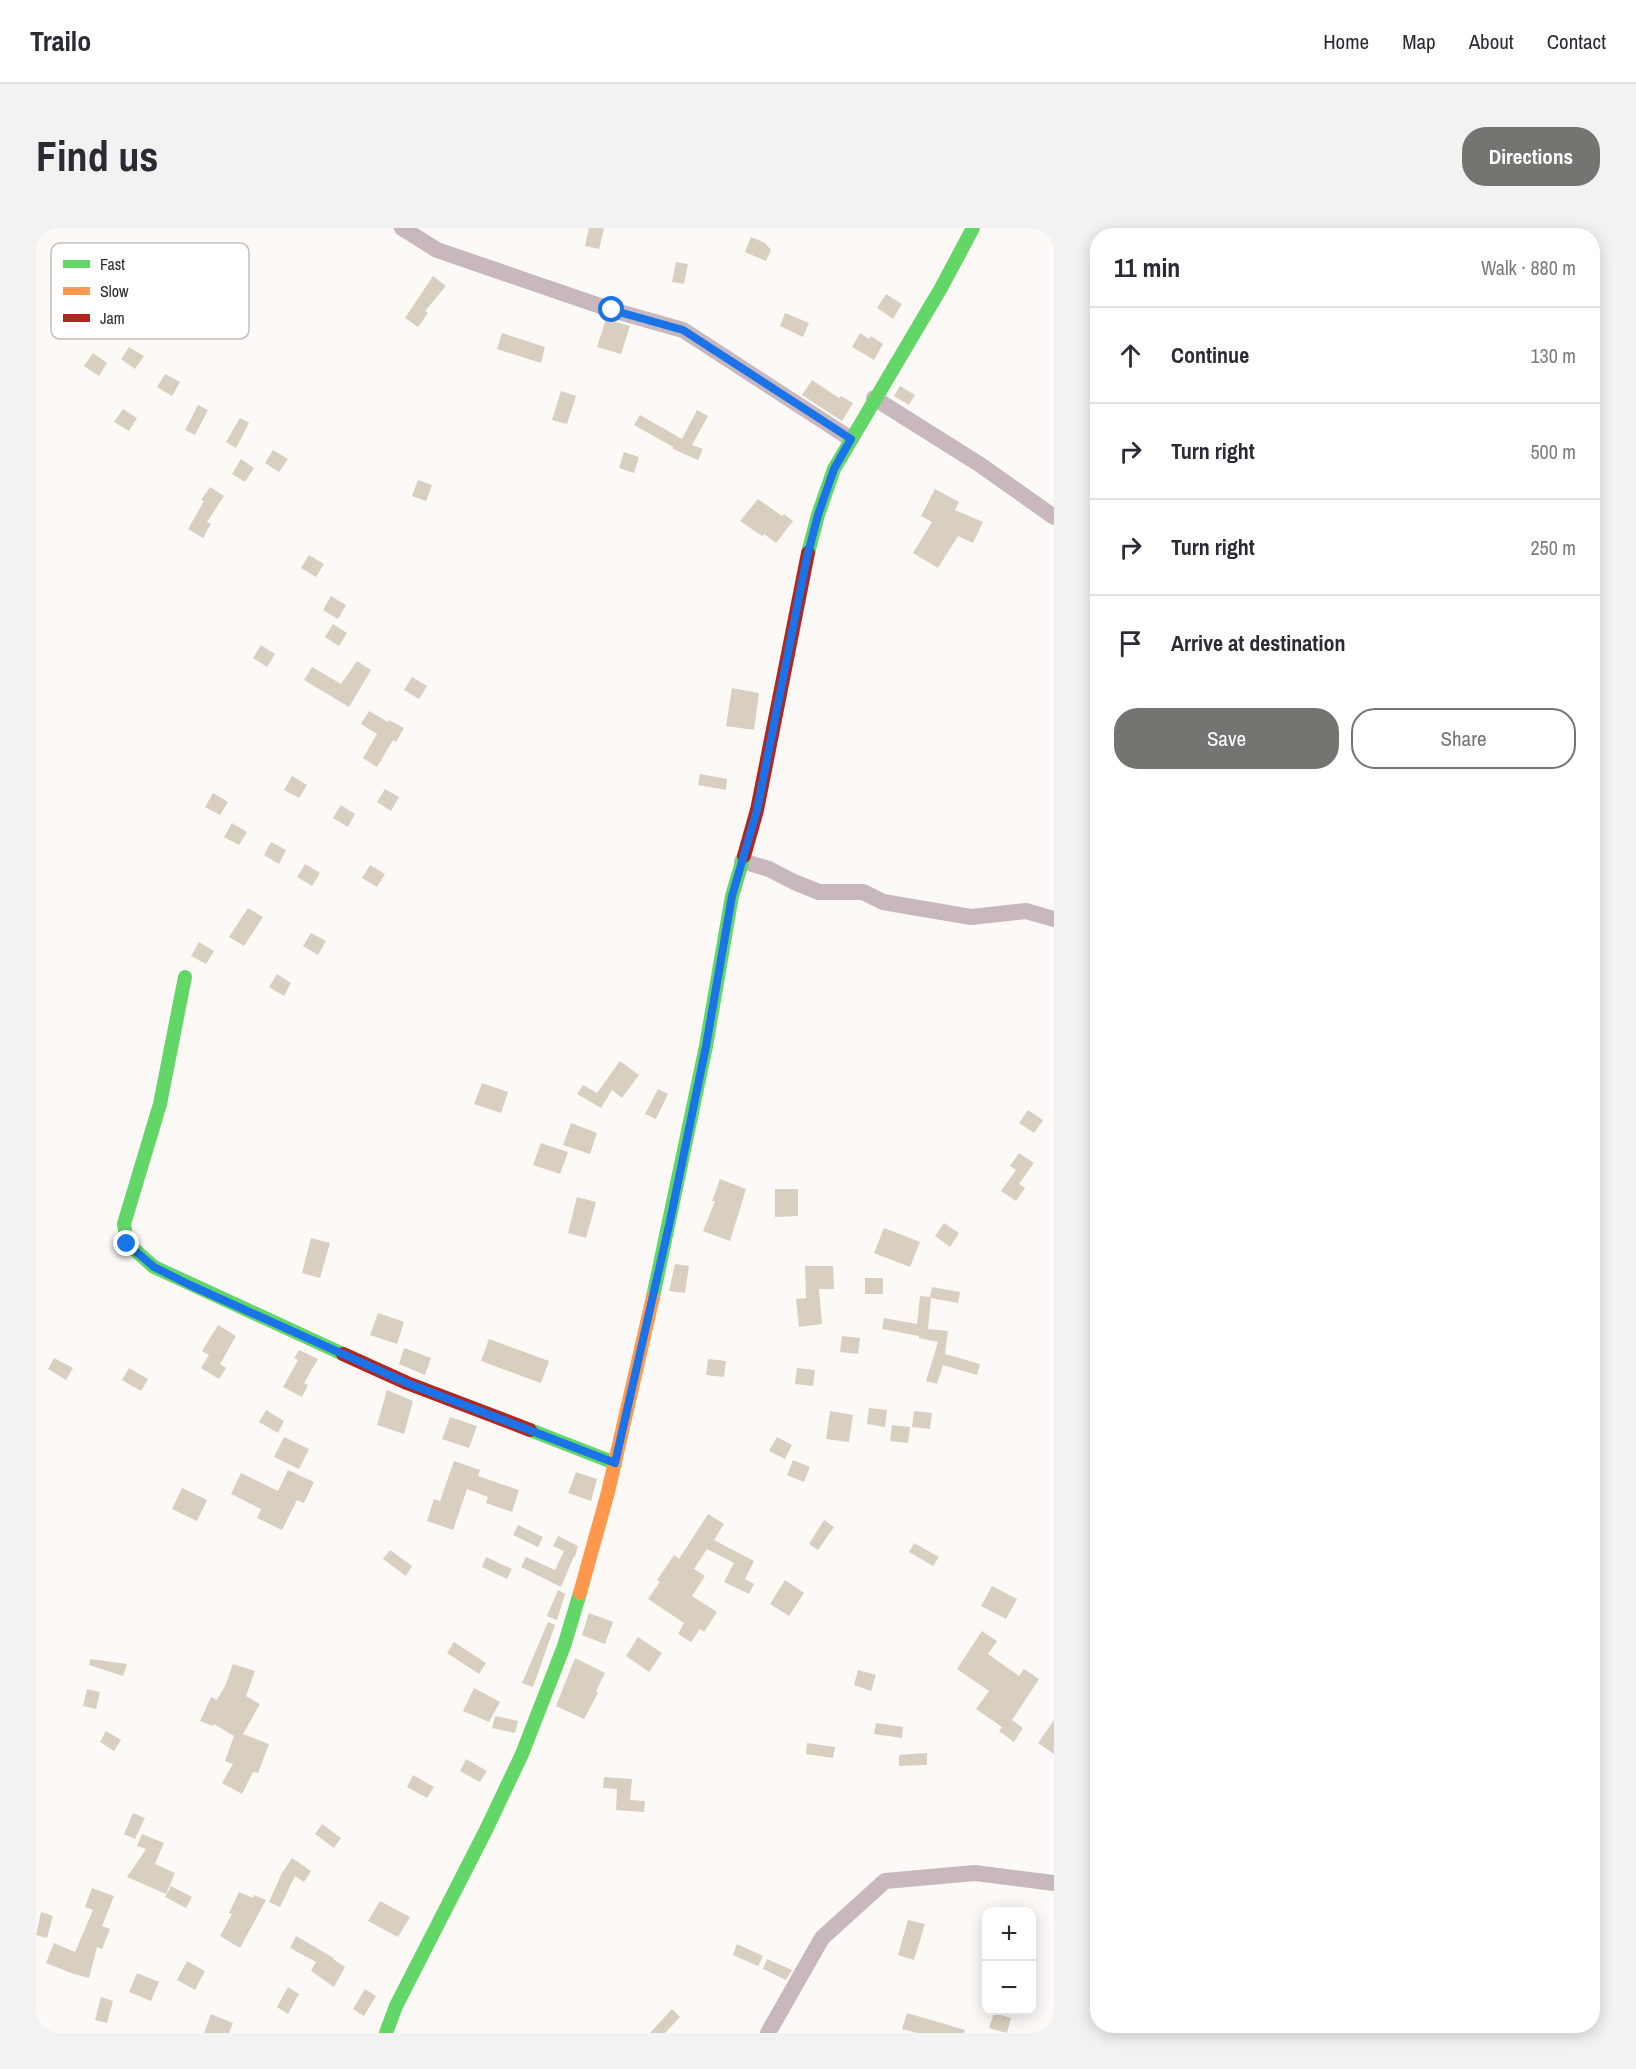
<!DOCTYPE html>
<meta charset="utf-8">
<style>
body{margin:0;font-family:"Archivo Narrow",sans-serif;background:#f2f2f3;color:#2b2b33}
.controls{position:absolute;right:18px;bottom:18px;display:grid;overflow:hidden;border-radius:12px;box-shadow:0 3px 15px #0003}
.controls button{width:54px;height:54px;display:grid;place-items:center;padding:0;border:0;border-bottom:2px solid #e1e1e2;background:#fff;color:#2b2b33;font:30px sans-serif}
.stop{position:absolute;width:18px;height:18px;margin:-14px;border:4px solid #1a73e8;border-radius:50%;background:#fff}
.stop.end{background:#1a73e8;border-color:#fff;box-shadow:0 2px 6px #0008}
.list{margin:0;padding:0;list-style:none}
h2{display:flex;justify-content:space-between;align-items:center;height:78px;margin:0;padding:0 24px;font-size:26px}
h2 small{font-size:20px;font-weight:400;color:#7c7c81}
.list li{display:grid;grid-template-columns:39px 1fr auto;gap:18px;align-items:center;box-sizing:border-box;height:96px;padding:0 24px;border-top:2px solid #e1e1e2}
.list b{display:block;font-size:22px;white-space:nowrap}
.list em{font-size:20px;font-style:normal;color:#7c7c81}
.actions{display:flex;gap:12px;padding:18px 24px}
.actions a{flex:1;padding:14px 0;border:2px solid #767471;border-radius:24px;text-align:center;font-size:21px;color:#767471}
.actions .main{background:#767471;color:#fff}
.icon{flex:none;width:33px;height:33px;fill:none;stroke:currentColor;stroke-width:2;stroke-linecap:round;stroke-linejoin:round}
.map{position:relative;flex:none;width:1018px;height:1805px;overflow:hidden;border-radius:24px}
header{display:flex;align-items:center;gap:36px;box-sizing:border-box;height:84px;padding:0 30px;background:#fff;border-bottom:2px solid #e1e1e2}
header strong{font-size:28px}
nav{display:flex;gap:33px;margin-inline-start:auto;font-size:21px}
.intro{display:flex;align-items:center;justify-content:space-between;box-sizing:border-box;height:144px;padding:0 36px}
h1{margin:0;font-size:42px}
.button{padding:15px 27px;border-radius:24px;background:#767471;color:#fff;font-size:21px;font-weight:700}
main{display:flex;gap:36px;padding:0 36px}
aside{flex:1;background:#fff;border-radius:24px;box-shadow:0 3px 15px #0003}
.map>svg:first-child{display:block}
.building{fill:#d9cfc0}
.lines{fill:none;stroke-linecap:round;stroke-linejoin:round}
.street{stroke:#c8b8bd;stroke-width:16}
.fast{stroke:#63d668;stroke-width:14}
.slow{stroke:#ff974d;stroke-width:14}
.jam{stroke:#b3261e;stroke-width:14}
.route{stroke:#1a73e8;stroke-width:8}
.key{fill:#fff;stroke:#c0c0bf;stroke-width:1.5}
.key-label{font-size:16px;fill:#2e2d2a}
</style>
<header>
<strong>Trailo</strong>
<nav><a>Home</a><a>Map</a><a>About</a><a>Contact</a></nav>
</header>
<div class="intro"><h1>Find us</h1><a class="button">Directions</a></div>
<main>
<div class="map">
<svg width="1018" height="1805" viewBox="0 0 1018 1805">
<rect width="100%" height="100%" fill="#fcf9f6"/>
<path class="building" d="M553 0H568L563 21 549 18Z
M715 9 729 15 735 22 730 33 709 24Z
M640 34 652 36 648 56 636 54Z
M397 48 410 58 389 83 392 85 382 99 369 90Z
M850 66 866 76 857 91 841 80Z
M749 85 773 95 767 109 744 98Z
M570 91 594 98 585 126 561 119Z
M466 105 509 119 505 135 461 121Z
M824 105 833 111 835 108 847 116 838 132 816 119Z
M93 119 108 128 99 141 85 131Z
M57 125 71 135 63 148 48 138Z
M129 146 144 154 136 168 121 159Z
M776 152 803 170 805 168 817 175 806 193 766 167Z
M864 158 879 167 873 177 858 168Z
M525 163 540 168 531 196 516 192Z
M162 177 172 182 159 207 149 202Z
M87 181 101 190 93 203 78 194Z
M661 182 672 188 656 217 667 221 662 232 637 221V219L598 197 604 187 646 211Z
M204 190 213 195 200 220 190 214Z
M237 222 252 231 243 244 229 235Z
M588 224 603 229 598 245 583 240Z
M205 231 218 240 209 254 196 246Z
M382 252 396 257 390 273 376 268Z
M174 259 188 268 171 294 175 296 167 310 152 301 168 273 165 272Z
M899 261 923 274 919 282 947 294 937 315 922 308 902 340 877 325 896 294 885 288Z
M722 271 746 288 748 286 757 293 740 315 728 306 726 308 704 293Z
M273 327 288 336 280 349 265 340Z
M295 368 310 377 302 391 287 382Z
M297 396 311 405 303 418 289 409Z
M225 417 239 426 231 439 217 430Z
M321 433 335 442 313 479 268 452 276 439 305 456Z
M376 449 391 458 383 471 368 462Z
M696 460 723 465 718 502 690 498Z
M333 483 352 494 353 492 368 500 360 514 357 512 341 539 327 530 341 506 325 496Z
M664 546 691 551 690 562 662 557Z
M256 548 271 557 263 570 248 562Z
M349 561 363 569 355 583 341 574Z
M177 565 192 574 184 587 169 579Z
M305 577 319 586 312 599 297 590Z
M196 595 211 604 203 617 188 609Z
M235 614 250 622 243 636 228 627Z
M269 636 284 645 276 658 261 649Z
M334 637 349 646 341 659 326 650Z
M212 680 227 689 208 718 193 709Z
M275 705 290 713 282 727 267 718Z
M163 714 178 723 170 736 155 728Z
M241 746 255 755 248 768 233 759Z
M584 833 603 847 586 870 576 862 565 880 541 866 547 857 561 865Z
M446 855 472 864 465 885 438 876Z
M622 861 632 866 620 891 609 886Z
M992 882 1007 892 998 905 983 895Z
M535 895 561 905 554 926 527 917Z
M505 915 532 924 524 946 497 937Z
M983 925 998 935 983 956 989 960 980 973 965 963 980 942 974 938Z
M684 951 710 961 694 1013 667 1003 679 973H676Z
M739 961H762V988L739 989Z
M541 969 560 974 550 1010 532 1005Z
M908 995 923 1005 914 1019 899 1008Z
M848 1000 884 1014 874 1039 838 1025Z
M275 1010 294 1015 284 1050 266 1045Z
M639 1036 653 1038 649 1065 633 1063Z
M769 1038H797L798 1061H783L786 1096 763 1099 760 1071 770 1070Z
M829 1050H847V1066H829Z
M896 1059 924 1064 922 1075 895 1070 892 1101 912 1103 909 1126 944 1136 941 1147 907 1137 901 1156 890 1153 902 1114 883 1110V1108L846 1101 848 1090 881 1096 884 1068 894 1069Z
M342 1085 368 1094 361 1116 334 1107Z
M182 1097 200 1108 184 1136 190 1140 183 1151 165 1140 173 1127 166 1123Z
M806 1108 824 1110 822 1126 804 1124Z
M453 1111 513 1133 505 1155 445 1133Z
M368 1120 395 1130 389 1147 363 1136Z
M263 1122 282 1131 268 1155 272 1157 266 1169 247 1159 262 1132 258 1130Z
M18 1130 37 1140 30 1152 12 1141Z
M672 1131 690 1133 688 1149 670 1147Z
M93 1140 112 1151 105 1163 86 1152Z
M761 1140 779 1142 777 1158 759 1156Z
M351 1162 377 1173 368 1206 341 1197Z
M833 1180 851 1182 849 1199 831 1196Z
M230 1182 248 1193 242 1205 223 1194Z
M794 1183 817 1187 813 1214 790 1211Z
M878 1183 896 1185 894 1201 876 1199Z
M414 1189 441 1198 433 1220 406 1211Z
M856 1197 874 1199 872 1215 854 1213Z
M248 1209 273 1221 263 1241 238 1229Z
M741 1209 756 1217 749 1231 733 1223Z
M757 1232 774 1239 768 1254 751 1247Z
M418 1233 444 1242 442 1248 483 1262 476 1284 450 1275 452 1269 431 1261 417 1302 391 1293 398 1271 404 1273Z
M252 1242 278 1254 268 1275 261 1272 246 1302 221 1290 225 1281 195 1266 205 1245 242 1263Z
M540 1244 561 1251 555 1273 532 1265Z
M146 1260 171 1272 161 1293 136 1281Z
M672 1286 688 1296 678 1312 718 1333 709 1351 718 1356 713 1366 688 1354 698 1335 671 1321 658 1341 669 1348 656 1368 681 1384 668 1404 664 1401 655 1414 642 1406 648 1395 612 1371 624 1354 621 1352 638 1327 643 1331Z
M788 1292 798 1299 782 1322 773 1316Z
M482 1297 507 1309 502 1319 477 1307Z
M522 1308 542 1318 539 1329 538 1328 525 1359 485 1339 490 1329 519 1342 528 1323 517 1318Z
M878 1315 903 1329 897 1338 873 1324Z
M354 1322 376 1338 370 1348 347 1331Z
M450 1329 476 1341 471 1351 446 1339Z
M749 1352 768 1365 753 1388 734 1376Z
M956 1358 981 1371 970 1391 945 1378Z
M522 1362 529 1366 521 1392 511 1388Z
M553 1385 577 1394 569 1416 546 1407Z
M512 1394 519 1397 497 1459 486 1455Z
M946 1403 961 1413 952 1426 983 1448 988 1441 1003 1451 976 1492 987 1500 978 1514 963 1503 966 1499 940 1481 953 1463 921 1441Z
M602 1409 626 1425 613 1444 590 1428Z
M418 1414 450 1435 443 1446 411 1425Z
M539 1430 569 1445 560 1463 562 1465 548 1491 520 1478Z
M54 1431 91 1436 87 1448 53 1437Z
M197 1436 219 1443 210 1468 224 1476 207 1506 233 1516 222 1545 217 1544 206 1566 186 1555 197 1536 189 1533 198 1508 178 1496 177 1498 164 1493 175 1469 181 1472 190 1456Z
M822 1442 840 1447 835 1463 818 1457Z
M438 1460 464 1474 453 1494 427 1483Z
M51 1461 64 1464 60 1481 47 1478Z
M459 1488 482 1493 479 1505 456 1500Z
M1018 1492V1526L1002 1515Z
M840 1495 867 1499 866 1510 838 1506Z
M70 1503 85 1512 78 1523 64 1514Z
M771 1515 799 1519 797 1530 770 1526Z
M891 1525V1537L863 1538V1527Z
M430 1531 451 1543 444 1554 424 1543Z
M377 1547 398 1559 391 1570 371 1559Z
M568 1549 596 1551 594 1572 609 1573 608 1584 580 1582 581 1561 567 1560Z
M97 1585 109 1590 99 1611 88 1606Z
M286 1596 305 1610 298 1620 279 1606Z
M106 1606 128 1615 119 1636 139 1645 130 1666 91 1649 110 1621 101 1618Z
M256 1630 275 1643 268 1654 259 1648 244 1679 233 1674 246 1645Z
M135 1658 156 1669 150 1680 129 1669Z
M56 1660 78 1668 66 1698 74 1701 66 1721 61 1719 53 1750 38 1746 10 1735 18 1715 39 1724 57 1682 49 1679Z
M203 1664 217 1670 218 1667 230 1672 204 1720 184 1708 196 1686 193 1685Z
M344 1673 374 1689 362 1709 332 1693Z
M5 1684 17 1688 11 1710 0 1707Z
M872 1692 889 1696 878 1732 862 1727Z
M260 1708 298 1730 297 1731 309 1739 298 1759 275 1743 280 1734 254 1720Z
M701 1716 727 1728 722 1738 697 1727Z
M731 1731 756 1742 750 1752 727 1741Z
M151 1733 169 1743 159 1762 141 1752Z
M101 1745 123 1754 115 1773 93 1764Z
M252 1759 263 1766 252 1786 241 1779Z
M329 1761 340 1768 328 1788 317 1781Z
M65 1769 77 1773 71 1795 59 1792Z
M636 1781 644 1789 629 1805H614Z
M871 1785 929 1802 928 1805H881L866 1801Z
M958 1785 975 1790 971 1805 953 1800Z
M175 1786 197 1795 193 1805H168Z"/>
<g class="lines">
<path class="street" d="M366 0 401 22 576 82 647 102 815 211
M838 170 943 236 1018 289
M706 633 733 641 758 654 783 664H827L847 674 935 689 990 683 1018 691
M732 1805 786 1710 849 1653 939 1645 1018 1655"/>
<path class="fast" d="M772 325 782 287 798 241 905 60 937 0
M149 749 124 876 88 996 91 1015 118 1039 307 1126
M617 1069 670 818 696 668 708 628
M494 1202 579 1235
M350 1805 360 1778 450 1602 486 1526 528 1418 544 1365"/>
<path class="slow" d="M544 1365 572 1264 617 1069"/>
<path class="jam" d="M708 628 721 582 772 325
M307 1126 371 1155 494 1202"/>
</g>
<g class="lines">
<path class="route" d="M91 1016 118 1039 154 1057 371 1155 579 1235 634 993 670 818 696 668 721 582 771 329 782 287 798 241 815 211 647 102 576 82"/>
</g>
<rect x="15" y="15" width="198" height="96" rx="9" class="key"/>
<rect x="27" y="32" width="27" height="8" fill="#63d668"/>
<rect x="27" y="59" width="27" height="8" fill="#ff974d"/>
<rect x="27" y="86" width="27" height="8" fill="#b3261e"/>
<g class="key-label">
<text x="64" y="42">Fast</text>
<text x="64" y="69">Slow</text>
<text x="64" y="96">Jam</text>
</g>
</svg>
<div class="controls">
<button>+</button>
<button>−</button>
</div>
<div class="stop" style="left:576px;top:82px"></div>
<div class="stop end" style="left:91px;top:1016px"></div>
</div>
<aside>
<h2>11 min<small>Walk · 880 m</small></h2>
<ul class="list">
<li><svg class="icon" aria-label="ahead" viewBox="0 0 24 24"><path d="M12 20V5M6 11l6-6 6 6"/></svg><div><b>Continue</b></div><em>130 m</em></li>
<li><svg class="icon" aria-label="right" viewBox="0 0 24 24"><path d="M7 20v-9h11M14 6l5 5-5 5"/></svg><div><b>Turn right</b></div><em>500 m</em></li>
<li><svg class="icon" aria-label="right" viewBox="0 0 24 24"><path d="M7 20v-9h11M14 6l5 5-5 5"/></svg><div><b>Turn right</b></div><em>250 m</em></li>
<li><svg class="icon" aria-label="arrive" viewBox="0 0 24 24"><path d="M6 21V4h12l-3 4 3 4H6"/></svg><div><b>Arrive at destination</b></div></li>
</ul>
<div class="actions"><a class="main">Save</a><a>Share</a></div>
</aside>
</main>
